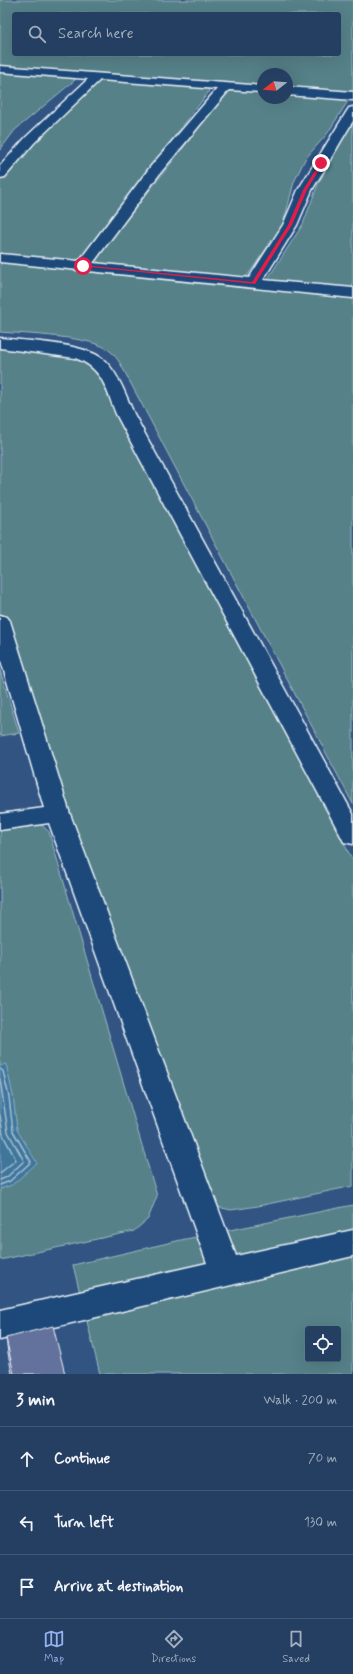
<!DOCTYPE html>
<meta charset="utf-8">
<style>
body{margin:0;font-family:Mynerve,sans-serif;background:#2d4668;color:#f1f3f6}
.controls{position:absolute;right:12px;bottom:12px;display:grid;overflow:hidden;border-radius:4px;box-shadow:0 4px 16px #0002}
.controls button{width:36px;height:36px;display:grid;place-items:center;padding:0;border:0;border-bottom:1px solid #425877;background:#253f62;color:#f1f3f6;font:20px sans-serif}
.compass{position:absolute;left:257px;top:68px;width:36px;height:36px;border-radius:50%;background:#253f62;box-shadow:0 4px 16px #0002;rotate:253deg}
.stop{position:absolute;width:12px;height:12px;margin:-9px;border:3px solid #e11d48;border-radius:50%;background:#fff}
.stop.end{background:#e11d48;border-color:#fff;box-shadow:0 1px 4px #0008}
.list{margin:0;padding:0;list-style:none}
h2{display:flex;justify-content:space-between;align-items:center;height:52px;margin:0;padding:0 16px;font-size:17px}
h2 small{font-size:13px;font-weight:400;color:#a3afbe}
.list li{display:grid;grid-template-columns:26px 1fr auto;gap:12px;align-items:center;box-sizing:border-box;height:64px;padding:0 16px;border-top:1px solid #425877}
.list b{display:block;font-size:15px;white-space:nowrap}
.list em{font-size:13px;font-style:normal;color:#a3afbe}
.icon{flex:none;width:22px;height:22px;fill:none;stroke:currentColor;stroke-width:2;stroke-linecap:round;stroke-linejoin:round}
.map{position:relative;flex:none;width:353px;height:1374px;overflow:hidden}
.search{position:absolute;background:#253f62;box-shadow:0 4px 16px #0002;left:12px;right:12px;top:12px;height:44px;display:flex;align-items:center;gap:10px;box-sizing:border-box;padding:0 14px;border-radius:4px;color:#a3afbe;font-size:15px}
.sheet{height:244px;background:#253f62}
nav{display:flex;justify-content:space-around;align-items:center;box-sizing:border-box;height:56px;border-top:1px solid #425877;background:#253f62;font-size:11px;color:#a3afbe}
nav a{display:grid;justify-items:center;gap:2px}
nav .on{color:#95b2f1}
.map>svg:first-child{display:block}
.green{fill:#568188;stroke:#9fb9c0;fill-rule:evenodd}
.water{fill:#40769c;stroke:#83a7c1}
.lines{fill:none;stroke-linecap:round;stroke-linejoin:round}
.shore{stroke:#a5c0d3;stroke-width:1.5}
.minor-casing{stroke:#e8f1f8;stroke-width:3}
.minor{fill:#1f4a7a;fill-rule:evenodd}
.wall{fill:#566287;stroke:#e8f1f8}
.building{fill:#64729d;stroke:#e8f1f8}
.route{fill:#e11d48}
</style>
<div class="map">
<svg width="353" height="1374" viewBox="0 0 353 1374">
<rect width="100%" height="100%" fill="#315483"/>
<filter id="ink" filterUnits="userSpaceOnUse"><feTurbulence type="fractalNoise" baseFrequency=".025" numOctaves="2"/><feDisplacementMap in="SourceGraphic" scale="8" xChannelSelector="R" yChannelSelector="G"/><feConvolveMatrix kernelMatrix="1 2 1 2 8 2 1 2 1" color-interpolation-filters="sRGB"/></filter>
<g filter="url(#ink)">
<path class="green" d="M0 0H353V94L287 89V74H263V87L0 66ZM14 14H339V54H14Z
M0 71 68 76 74 78 75 80 15 130 0 150Z
M94 80 203 87 209 89 208 93 81 258 74 261 0 254V171Z
M237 90 263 92V98H287V94L342 98 348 101 327 134 305 159 294 182 283 225 247 276 240 279 101 264 97 261 96 258 228 91Z
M353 121V289L267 280 303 224 318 184Z
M0 262 353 296V804L120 363C117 359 114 354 110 351 94 336 24 334 0 332Z
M0 338C23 340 70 340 89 353 93 356 98 362 102 366L353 861V1186L258 1206 231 1210 205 1204 0 621Z
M0 670 19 733 0 736Z
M0 813C22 814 33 815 49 832L157 1196 148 1219 134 1231 0 1260V1189L12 1185 36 1163 17 1130 13 1096 6 1065 0 1066Z
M353 1205V1374H100L73 1265 181 1240ZM308 1329H338V1359H308Z"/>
<path class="water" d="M6 1064 13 1096 17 1130 37 1163 12 1185 0 1189V1066Z"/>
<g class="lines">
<path class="shore" d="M0 1069 3 1071 9 1097 13 1131 31 1162 10 1181 0 1185
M0 1079 8 1132 24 1161 7 1177 0 1180
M0 1115 3 1135 16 1160 0 1173"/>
<g class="minor-casing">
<path id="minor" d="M0 66 263 86V92L229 90 161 172 93 263 249 278 283 225 298 190 347 111 349 108 353 107V121L312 190 297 225 263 280 353 288V298L0 262V254L79 261 151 166 217 89 100 80 34 143 5 177 0 178V166L26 137 88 79 0 72Z
M287 87 353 92V100L287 95Z
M0 338C25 341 86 343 104 360 119 374 126 396 134 414L353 814V844L344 842 341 836 116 414C106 389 103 368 75 358L0 348Z
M0 615 7 617 10 621 70 814 236 1256 353 1230V1256L0 1340V1310L207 1263 49 823 0 830V814L44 808 0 657Z"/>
</g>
<use href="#minor" class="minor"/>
</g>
<path class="wall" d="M6 1338 65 1374H12L8 1353Z"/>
<path class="building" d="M53 1326 65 1374H14L6 1338Z"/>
</g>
<path class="route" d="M321 161 323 163 307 190 292 225 255 284 81 266 83 265 252 282 288 225 303 190Z"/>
</svg>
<div class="controls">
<button><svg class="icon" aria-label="locate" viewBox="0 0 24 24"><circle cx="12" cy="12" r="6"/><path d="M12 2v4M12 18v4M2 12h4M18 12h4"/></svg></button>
</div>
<svg class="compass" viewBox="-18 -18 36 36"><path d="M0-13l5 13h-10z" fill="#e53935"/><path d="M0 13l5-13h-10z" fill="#a3afbe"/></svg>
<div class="stop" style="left:83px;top:266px"></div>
<div class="stop end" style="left:321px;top:163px"></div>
<div class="search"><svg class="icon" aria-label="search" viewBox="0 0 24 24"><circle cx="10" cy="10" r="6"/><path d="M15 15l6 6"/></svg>Search here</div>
</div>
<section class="sheet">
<h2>3 min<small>Walk · 200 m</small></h2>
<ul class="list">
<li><svg class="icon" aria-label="ahead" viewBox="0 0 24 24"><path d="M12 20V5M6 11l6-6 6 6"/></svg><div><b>Continue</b></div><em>70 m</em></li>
<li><svg class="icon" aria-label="left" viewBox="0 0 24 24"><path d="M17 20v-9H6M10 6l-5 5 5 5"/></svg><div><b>Turn left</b></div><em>130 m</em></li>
<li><svg class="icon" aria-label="arrive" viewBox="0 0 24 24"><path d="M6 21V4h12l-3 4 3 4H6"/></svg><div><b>Arrive at destination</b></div></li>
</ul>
</section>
<nav>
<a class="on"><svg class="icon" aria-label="map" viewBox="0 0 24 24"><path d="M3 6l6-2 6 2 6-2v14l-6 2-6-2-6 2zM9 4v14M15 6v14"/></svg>Map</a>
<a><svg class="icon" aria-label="directions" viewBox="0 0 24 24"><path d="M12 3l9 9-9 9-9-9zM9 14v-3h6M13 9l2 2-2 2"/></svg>Directions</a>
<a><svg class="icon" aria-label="saved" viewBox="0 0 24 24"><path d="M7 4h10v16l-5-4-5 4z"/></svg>Saved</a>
</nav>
